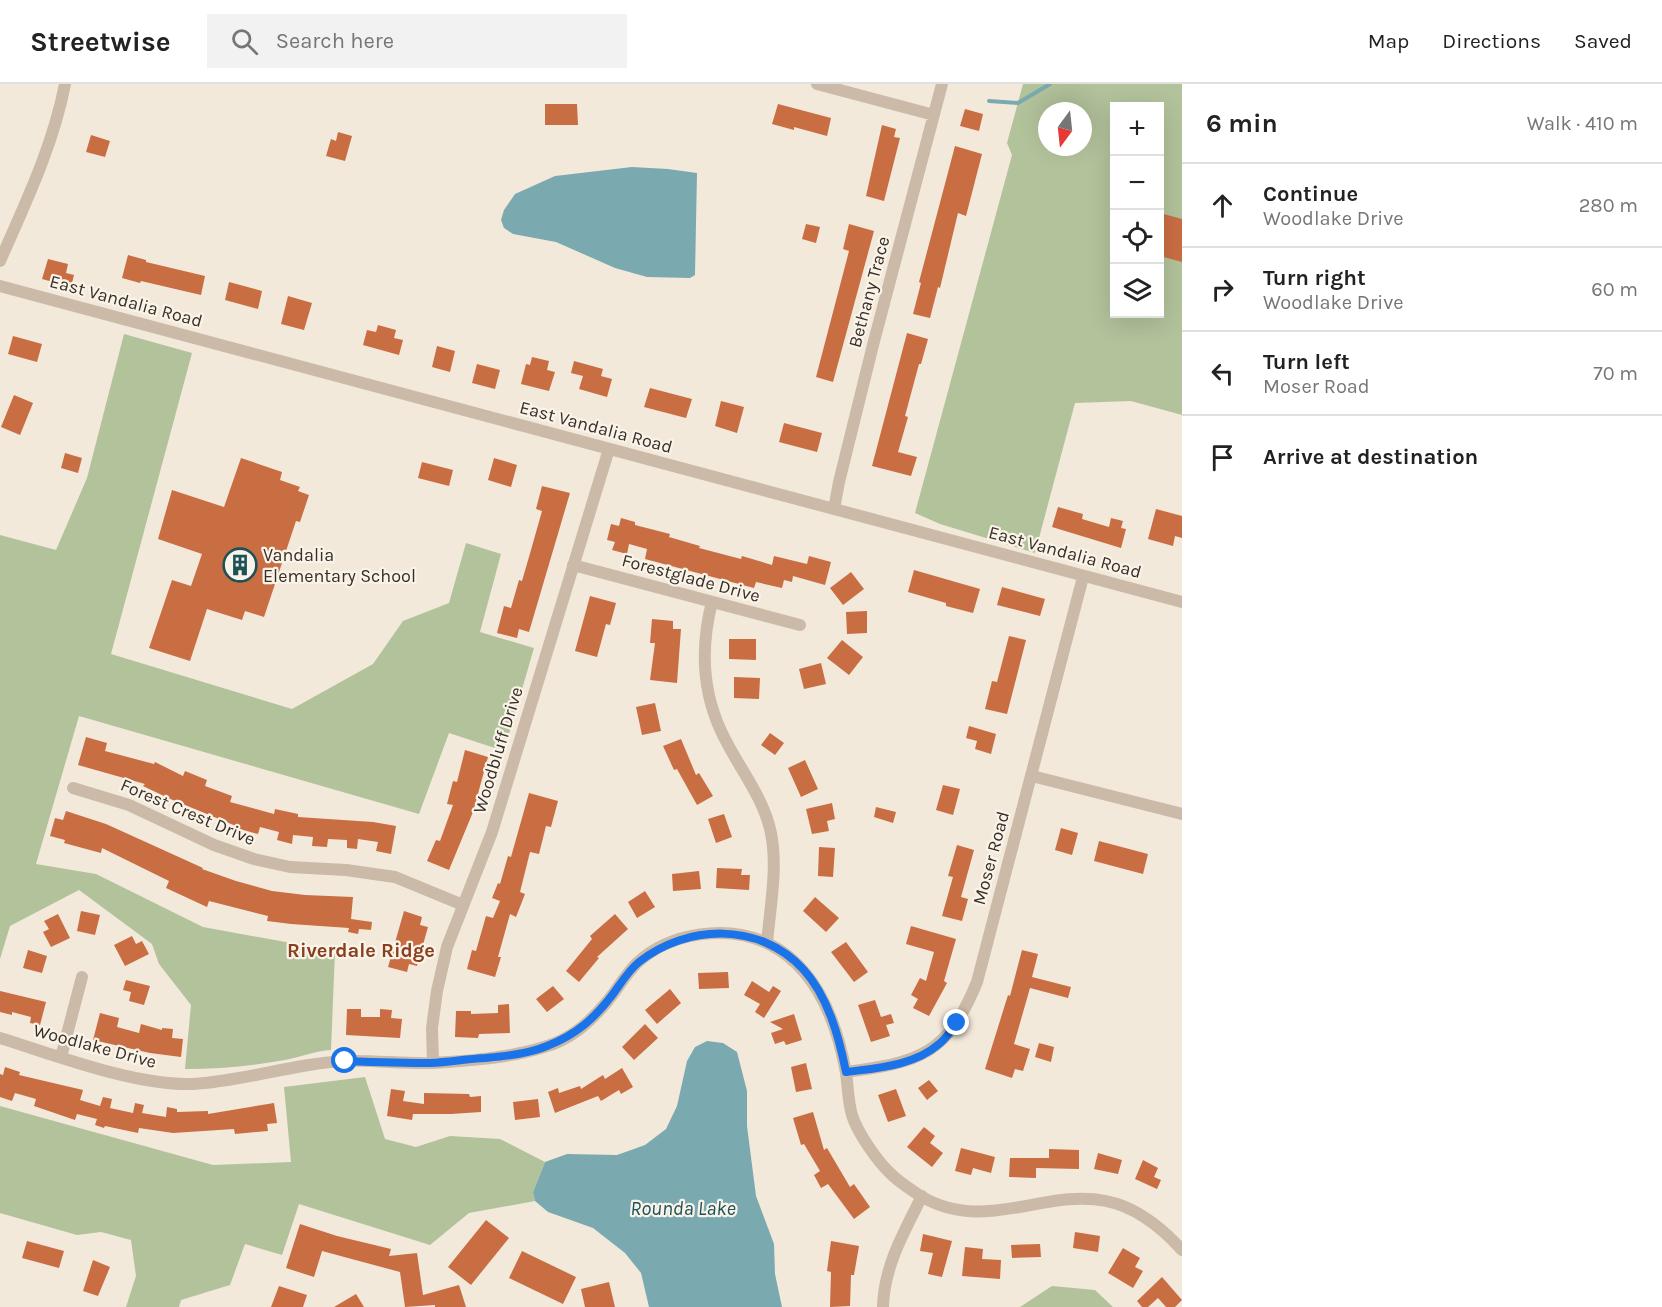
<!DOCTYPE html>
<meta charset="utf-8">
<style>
body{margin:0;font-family:Karla,sans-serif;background:#f2f2f2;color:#222}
.controls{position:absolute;right:18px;top:18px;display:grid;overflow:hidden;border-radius:0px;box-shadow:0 6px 24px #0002}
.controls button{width:54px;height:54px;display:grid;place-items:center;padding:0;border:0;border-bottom:2px solid #e0e0e0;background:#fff;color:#222;font:30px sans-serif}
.compass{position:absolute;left:1038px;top:18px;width:54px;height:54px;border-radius:50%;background:#fff;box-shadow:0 6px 24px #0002;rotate:195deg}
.stop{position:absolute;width:18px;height:18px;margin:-14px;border:4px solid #1a73e8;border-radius:50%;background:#fff}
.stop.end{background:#1a73e8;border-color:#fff;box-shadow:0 2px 6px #0008}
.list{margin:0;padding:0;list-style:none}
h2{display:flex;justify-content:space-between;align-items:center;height:78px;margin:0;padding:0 24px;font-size:26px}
h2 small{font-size:20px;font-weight:400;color:#767676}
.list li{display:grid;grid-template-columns:39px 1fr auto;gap:18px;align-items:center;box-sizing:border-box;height:84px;padding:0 24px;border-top:2px solid #e0e0e0}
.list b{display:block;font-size:22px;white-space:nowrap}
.list p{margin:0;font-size:20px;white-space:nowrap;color:#767676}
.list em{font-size:20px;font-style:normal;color:#767676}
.icon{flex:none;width:33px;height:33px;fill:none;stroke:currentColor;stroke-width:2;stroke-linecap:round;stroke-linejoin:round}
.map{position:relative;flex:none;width:1182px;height:1223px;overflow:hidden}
header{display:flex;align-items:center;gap:36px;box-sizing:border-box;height:84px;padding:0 30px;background:#fff;border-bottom:2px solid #e0e0e0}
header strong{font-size:28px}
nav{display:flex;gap:33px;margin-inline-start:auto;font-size:21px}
.search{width:420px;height:54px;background:#f2f2f2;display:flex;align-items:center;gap:15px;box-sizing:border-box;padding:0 21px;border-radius:0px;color:#767676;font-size:22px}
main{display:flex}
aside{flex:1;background:#fff}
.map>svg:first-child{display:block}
.green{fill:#b2c29b;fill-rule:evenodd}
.water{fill:#7aaab0}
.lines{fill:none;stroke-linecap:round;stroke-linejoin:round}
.stream{stroke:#7aaab0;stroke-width:4}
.building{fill:#c96d43}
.minor{stroke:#cbbaa7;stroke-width:12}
.route{stroke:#1a73e8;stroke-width:8}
.labels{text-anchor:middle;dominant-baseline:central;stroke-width:4.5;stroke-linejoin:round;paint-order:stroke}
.street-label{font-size:18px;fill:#372e28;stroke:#faf3e8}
.poi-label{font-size:18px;fill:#372e28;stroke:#faf3e8;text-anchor:start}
.neighbourhood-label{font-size:20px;font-weight:bold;fill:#883f1f;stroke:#faf3e8}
.water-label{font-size:20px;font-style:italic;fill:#1c515a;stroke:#faf3e8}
</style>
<header>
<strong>Streetwise</strong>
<div class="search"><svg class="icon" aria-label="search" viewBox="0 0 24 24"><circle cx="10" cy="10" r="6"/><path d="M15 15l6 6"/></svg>Search here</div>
<nav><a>Map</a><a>Directions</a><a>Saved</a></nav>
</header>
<main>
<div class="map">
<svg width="1182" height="1223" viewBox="0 0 1182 1223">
<rect width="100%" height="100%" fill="#f3e9db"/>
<path class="green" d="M1023 0H1182V331L1131 317 1075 319 1035 469 940 440 915 429 1012 71 1007 59ZM1114 22H1160V230H1114ZM1047 27H1083V63H1047Z
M124 250 192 269 111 570 292 625 373 580 403 537 449 519 466 459 501 470 480 548 534 564 504 667 449 649 419 730 79 632 36 780 96 790 203 843 335 867 331 966C315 967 301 973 285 976 251 982 219 985 185 985L191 921 159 880 152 860 79 806 10 842 0 875V451L56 466 87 394Z
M365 993 385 1055 416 1063 450 1052 500 1055 545 1078 533 1108 535 1117 469 1129 430 1161 299 1120 282 1171 245 1160 230 1201 181 1216 179 1223H126L136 1192 131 1156 101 1148 77 1151 0 1129V1022L213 1081 291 1078 284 1003Z
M1052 1202 1095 1206 1113 1223H1020Z"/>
<path class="water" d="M632 83 668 85 697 89 695 191 690 194 647 193 615 184 556 158 513 150 504 144 501 136 504 126 515 110 555 92Z
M707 957 723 959 737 968 747 1007V1042L756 1112 774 1160 775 1190 782 1223H649L641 1189 625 1169 593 1144 548 1128 535 1117 533 1108 545 1078 567 1070 617 1071 645 1061 666 1045 677 1022 687 977 695 963Z"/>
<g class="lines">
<path class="stream" d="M989 17 1018 19 1050 0"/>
</g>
<path class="building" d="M545 20H577L578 41H545Z
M778 20 831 34 827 52 794 43V46L772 40Z
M965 25 983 30 979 47 960 42Z
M882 41 896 45 894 53 900 54 884 117 866 112Z
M338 48 352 52 345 77 326 72 331 55 336 57Z
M91 51 110 57 105 73 86 68Z
M955 62 982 70 966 132 958 129 940 204 938 203 930 234 913 230 921 199 919 198Z
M1160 129 1182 135V178L1160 172Z
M806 140 820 143 816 159 802 155Z
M849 140 874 147 833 298 816 293 849 167 843 165Z
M128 171 146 176V178L205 192 201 211 141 197 140 199 122 194Z
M48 175 68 180 66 189 74 191 71 203 42 195Z
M229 198 262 207 258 225 225 216Z
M288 212 312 219 304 246 281 240Z
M378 241 396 246 394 254 403 256 399 271 363 261 367 246 376 248Z
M907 249 928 255 921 280H919L905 332 908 333 898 368 917 373 911 392 872 382Z
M13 252 42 260 37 278 8 270Z
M437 262 455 267 450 288 432 283Z
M532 273 549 277 547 286 555 288 549 307 521 300 526 280 530 281Z
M574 277 603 285 601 292 612 295 607 313 579 305 583 292 571 289Z
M477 280 500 286 495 305 472 299Z
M650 304 692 315 686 334 644 323Z
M14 311 33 319 20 351 1 343Z
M721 317 744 323 737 349 715 342Z
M784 339 822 349 817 368 779 358Z
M65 369 82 374 78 389 61 384Z
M241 374 282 388 280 396 300 403 298 407 309 411 300 438 296 437 264 533 245 527 242 536 207 525 190 577 149 564 172 496 191 502 202 470 158 455 172 406 224 423Z
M494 374 517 381 511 403 488 396Z
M422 378 453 386 449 402 418 394Z
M542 402 570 409 529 548 519 545 517 554 497 549 504 522 511 524 519 496 522 497 531 466 542 427 536 425Z
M1058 423 1083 430 1082 435 1109 443 1111 434 1123 437 1121 444 1126 445 1121 464 1052 443Z
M1156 425 1182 432V454L1175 452 1173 462 1148 455Z
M621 434 635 438V441L670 450 669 453 700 462 699 464 741 475 742 472 772 481 774 472 807 480 809 472 831 478 825 501 793 492 792 498 784 496 782 504 756 498 754 504 645 475 647 465 629 460 627 470 612 466 615 458 607 456 611 440 619 442Z
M914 486 980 505 973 529 946 522V519L908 508Z
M851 488 864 505 843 521 830 504Z
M1002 503 1045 515 1040 532 997 521Z
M590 512 616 519 610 541 606 540 597 573 575 567Z
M867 527V549L847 550 846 528Z
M652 535 673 537V545H681L677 599 650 596 655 559H650Z
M1009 552 1026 556 1007 630 985 625 992 597 997 598Z
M729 555H756V576L729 575Z
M842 556 863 573 849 591 827 574Z
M821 579 826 600 804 605 799 585Z
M734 593 760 594 759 615 734 614Z
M655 619 661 647 642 651 636 623Z
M969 642 996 650 991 670 975 665 977 657 966 654Z
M770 649 784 659 775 671 761 661Z
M86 653 107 659 105 667 154 680 155 678 183 692 185 687 207 696 205 702 232 712 230 718 274 730 275 725 298 730V733L373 738 396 742 391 770 376 767 378 758 358 755 357 765 347 764V756L328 755 327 763 312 762 313 753 293 751 292 760 277 756 279 748 260 743 258 750 236 744V742L168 714 143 702 145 700 78 681Z
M681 655 696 691 699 689 713 712 697 721 677 685 674 686 663 662Z
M465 666 488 673 473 728 449 786 427 777 436 756 440 757 453 721 447 720 453 697 457 698Z
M805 676 818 705 801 713 788 684Z
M943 701 960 705 953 731 936 726Z
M529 709 558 717 551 743 546 742 539 770 530 768 520 808 525 810 516 833 510 830 498 873H501L495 893 467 885 472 866 476 867 486 832 493 834 500 817 492 814 498 799 500 800 508 772 511 773Z
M832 719 835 735 827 737 829 747 812 750 806 725Z
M876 723 896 728 893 739 874 733Z
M66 727 106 740 203 784 202 785 236 797 272 807 305 811 353 813 351 835 372 838 371 846 359 845 358 850 348 848 349 844 291 840 267 837 268 832 209 817 207 823 166 804 169 797 102 764 101 769 64 759 65 756 50 752 55 734 63 736Z
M724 730 732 753 716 759 708 735Z
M1061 744 1078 749 1072 771 1055 766Z
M1099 757 1148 770 1143 790 1094 777Z
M957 761 974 766 961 813 968 815 962 837 942 832 953 793 948 792Z
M819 763 835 764 833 793 818 792Z
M717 784 742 785 741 791H750L749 806 716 804Z
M699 787 701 805 673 807 672 790Z
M645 807 655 823 637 834 628 818Z
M815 813 839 834 826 848 803 827Z
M81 827 100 831 95 851 77 847Z
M404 827 422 833 420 841 428 843 417 882 409 880 407 888 388 883Z
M58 830 70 854 51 863 43 848 49 845 44 837Z
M615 830 628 845 597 873 599 874 579 898 566 887 592 855 590 852Z
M911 842 956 855 944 897 947 899 929 932 913 924 918 915 911 911 920 894 926 897 934 868 906 860Z
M132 852 136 860 142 857 149 870 125 882 114 861Z
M846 858 868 888 854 898 831 868Z
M28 866 47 872 42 889 23 884Z
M1022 866 1038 870 1032 893 1071 903 1068 914 1030 904 1014 960 1030 965 1023 987 1015 985 1012 994 985 985 1008 911 1010 912Z
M728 888 729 904 699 905 698 889Z
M126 896 150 902 144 921 129 917 131 908 123 906Z
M752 897 769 908 773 902 781 907 764 934 755 928 760 920 744 911Z
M553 902 564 915 547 928 536 915Z
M670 905 681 919 657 940 645 926Z
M0 907 46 918 40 941 30 939 31 933 12 928V931L0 928Z
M875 916 881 933 891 930 894 939 886 941 890 952 871 958 858 921Z
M509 920 510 949 479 950 478 954 455 953 456 927H471V930L498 929V921Z
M347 925H361V933H380V925L392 926 391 934 402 935 400 954 346 951Z
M100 929 119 934 117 943 139 949 141 940 162 946V944L173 945 172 954 183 955 181 973 150 969 93 956Z
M794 930 802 956 786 961 784 957 775 960 771 949 783 945 770 938Z
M645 940 658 954 634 976 622 963Z
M1039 959 1054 963 1051 978 1035 973Z
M806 979 812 1005 796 1008 791 983Z
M5 983 20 988 19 991 83 1006 80 1016 100 1022 103 1013 112 1015 110 1024 133 1029 135 1019 144 1021 142 1029 166 1033 167 1023 177 1025V1028L208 1027V1030L274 1019 277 1039 267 1040 268 1047 235 1050 234 1045 173 1049 139 1044 138 1049 105 1042 104 1044 95 1041 97 1035 77 1030 75 1036 34 1022 36 1015 15 1009 12 1017 0 1013V990L3 991Z
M622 984 633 1003 621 1010 619 1006 601 1017 598 1012 555 1029 548 1008 558 1004 559 1009 580 1002 581 1005 603 991 605 995Z
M929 996 938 1007 927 1016 918 1004Z
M391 1005 405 1007 403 1017 424 1020V1009L469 1010 470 1013 481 1012V1028L451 1030H413L412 1036 387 1032Z
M896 1005 906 1032 888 1038 878 1011Z
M538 1015 540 1033 515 1036 513 1018Z
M813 1028 824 1066 827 1064 850 1103 854 1100 870 1123 854 1135 828 1100 821 1104 814 1091 820 1087 804 1060 801 1061 793 1034Z
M924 1043 935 1052 930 1059 943 1069 932 1083 907 1063Z
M961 1064 995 1073 991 1089 973 1084 971 1091 955 1087Z
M1049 1065 1079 1066V1085L1036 1084V1094L1009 1093 1010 1074H1049Z
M1098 1069 1122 1076 1118 1090 1094 1085Z
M1143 1076 1158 1084 1154 1093 1161 1096 1157 1105 1135 1095Z
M486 1136 509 1154 471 1201 448 1183Z
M300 1140 337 1152 391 1165 389 1172 417 1169 423 1211 459 1201 466 1223H435V1221L405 1223 400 1188 322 1167 314 1193 286 1184Z
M1075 1148 1100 1152 1098 1168 1073 1164Z
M923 1150 952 1157 942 1193 928 1190 933 1169 920 1167Z
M27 1157 64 1167 59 1184 22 1174Z
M831 1157 859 1162 854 1191H851L850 1222 830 1223 831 1188 827 1187Z
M1040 1160 1041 1173 1012 1174 1011 1161Z
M965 1163 983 1165 982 1175 1001 1176 1000 1195 962 1192Z
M1123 1164 1140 1174 1135 1183 1143 1187 1133 1204 1108 1189Z
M522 1167 576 1193 563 1220 509 1194Z
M93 1176 110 1183 98 1212 83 1207Z
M1162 1193 1182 1216 1175 1223H1166L1158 1214 1148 1223H1142L1137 1217Z
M609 1198 615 1223H585L581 1205Z
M279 1202 307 1211 303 1223H271Z
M356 1210 364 1223H334Z"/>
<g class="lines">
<path class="minor" d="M817 0 934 31
M0 177C25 120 53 62 65 0
M0 202 1182 518
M834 425 839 398 873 261 942 0
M573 481 800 541
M712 518C701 561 702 606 721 647 737 682 763 711 771 749 778 784 770 824 767 859
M1032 692 1182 730
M73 704 129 721 214 761 254 775 290 783 346 786 395 793 463 821
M0 954C55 971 135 1002 193 1000 245 997 295 979 347 977 375 976 404 980 432 979 468 977 509 974 544 963 570 956 589 939 606 919 617 906 625 891 637 879 670 848 728 840 769 860 817 884 837 939 846 989 848 1002 848 1018 852 1031 857 1048 877 1077 891 1090 899 1098 910 1105 919 1111 983 1151 1044 1104 1106 1117 1137 1123 1162 1144 1182 1166
M61 973 82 893
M433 979 432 944 437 907 447 863 492 748 609 365
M846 988C920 978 947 971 977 898L1083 493
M883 1223C884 1182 904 1148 922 1112"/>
</g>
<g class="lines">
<path class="route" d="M345 977C373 978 402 979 431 979 449 978 467 975 485 974 505 972 528 970 547 962 576 951 595 934 613 910 621 899 629 886 639 878 687 840 760 838 803 885 828 912 839 953 846 988 876 984 914 982 939 960 946 955 951 946 957 939"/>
</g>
<defs>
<g id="building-ring" transform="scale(1.725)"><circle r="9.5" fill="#faf3e8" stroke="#1c515a" stroke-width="1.5"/><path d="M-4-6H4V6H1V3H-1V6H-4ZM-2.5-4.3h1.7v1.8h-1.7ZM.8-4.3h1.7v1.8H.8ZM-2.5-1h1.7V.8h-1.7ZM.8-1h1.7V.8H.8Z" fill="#1c515a"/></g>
</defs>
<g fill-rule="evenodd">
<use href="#building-ring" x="240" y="481"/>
</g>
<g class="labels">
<g class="street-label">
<text transform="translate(869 208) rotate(-75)">Bethany Trace</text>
<text transform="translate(126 217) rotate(15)">East Vandalia Road</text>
<text transform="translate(596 343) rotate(15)">East Vandalia Road</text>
<text transform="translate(1065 468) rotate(15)">East Vandalia Road</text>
<text transform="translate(691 494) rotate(15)">Forestglade Drive</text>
<text transform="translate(498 666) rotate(-73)">Woodbluff Drive</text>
<text transform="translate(188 728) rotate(23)">Forest Crest Drive</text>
<text transform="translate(991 774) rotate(-75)">Moser Road</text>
<text transform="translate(95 962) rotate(15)">Woodlake Drive</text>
</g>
<g class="poi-label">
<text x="263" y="471">Vandalia<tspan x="263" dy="21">Elementary School</tspan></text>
</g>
<g class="neighbourhood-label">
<text x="361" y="866">Riverdale Ridge</text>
</g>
<g class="water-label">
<text x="683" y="1124">Rounda Lake</text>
</g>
</g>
</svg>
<div class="controls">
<button>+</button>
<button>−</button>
<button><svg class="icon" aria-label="locate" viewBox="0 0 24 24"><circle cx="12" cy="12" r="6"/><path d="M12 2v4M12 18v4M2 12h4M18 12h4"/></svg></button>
<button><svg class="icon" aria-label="layers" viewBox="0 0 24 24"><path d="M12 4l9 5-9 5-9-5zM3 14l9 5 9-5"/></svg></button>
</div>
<svg class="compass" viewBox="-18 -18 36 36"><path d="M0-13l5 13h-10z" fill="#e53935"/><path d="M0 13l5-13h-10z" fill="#767676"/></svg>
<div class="stop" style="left:345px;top:977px"></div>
<div class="stop end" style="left:957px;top:939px"></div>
</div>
<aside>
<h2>6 min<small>Walk · 410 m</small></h2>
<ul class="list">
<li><svg class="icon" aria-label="ahead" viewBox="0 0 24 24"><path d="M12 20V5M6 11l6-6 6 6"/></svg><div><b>Continue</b><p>Woodlake Drive</p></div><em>280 m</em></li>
<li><svg class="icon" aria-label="right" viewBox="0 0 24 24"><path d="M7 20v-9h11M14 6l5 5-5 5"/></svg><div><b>Turn right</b><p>Woodlake Drive</p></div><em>60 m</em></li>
<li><svg class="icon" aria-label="left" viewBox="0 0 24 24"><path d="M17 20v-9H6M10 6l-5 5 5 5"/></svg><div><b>Turn left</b><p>Moser Road</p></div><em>70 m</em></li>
<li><svg class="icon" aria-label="arrive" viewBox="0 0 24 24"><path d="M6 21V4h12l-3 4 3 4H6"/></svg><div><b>Arrive at destination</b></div></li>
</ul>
</aside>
</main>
